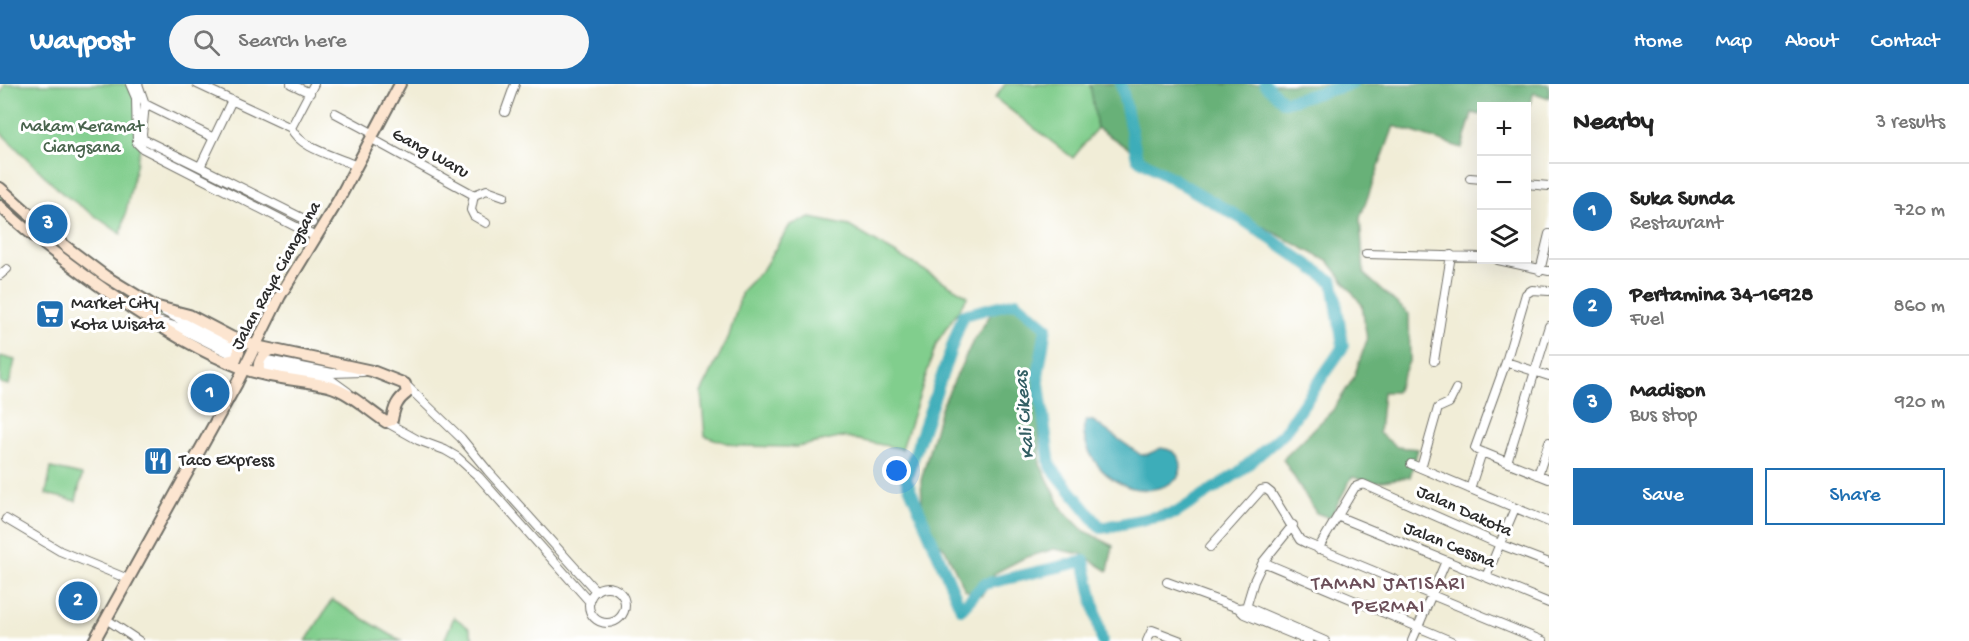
<!DOCTYPE html>
<meta charset="utf-8">
<style>
body{margin:0;font-family:"Gochi Hand",sans-serif;background:#f6f6f6;color:#222}
.controls{position:absolute;right:18px;top:18px;display:grid;overflow:hidden;border-radius:0px;box-shadow:0 6px 24px #0002}
.controls button{width:54px;height:54px;display:grid;place-items:center;padding:0;border:0;border-bottom:2px solid #e0e0e0;background:#fff;color:#222;font:30px sans-serif}
.you{position:absolute;left:897px;top:387px;width:21px;height:21px;margin:-15px;border:4px solid #fff;border-radius:50%;background:#1a73e8;box-shadow:0 0 0 9px #1a73e833}
.badge{display:grid;place-items:center;width:39px;height:39px;border-radius:50%;background:#1f6fb2;color:#fff;font-size:20px;font-weight:700}
.pin{position:absolute;translate:-50% -50%;border:3px solid #fff;box-shadow:0 2px 6px #0006}
.list{margin:0;padding:0;list-style:none}
h2{display:flex;justify-content:space-between;align-items:center;height:78px;margin:0;padding:0 24px;font-size:26px}
h2 small{font-size:20px;font-weight:400;color:#767676}
.list li{display:grid;grid-template-columns:39px 1fr auto;gap:18px;align-items:center;box-sizing:border-box;height:96px;padding:0 24px;border-top:2px solid #e0e0e0}
.list b{display:block;font-size:22px;white-space:nowrap}
.list p{margin:0;font-size:20px;white-space:nowrap;color:#767676}
.list em{font-size:20px;font-style:normal;color:#767676}
.actions{display:flex;gap:12px;padding:18px 24px}
.actions a{flex:1;padding:14px 0;border:2px solid #1f6fb2;border-radius:0px;text-align:center;font-size:21px;color:#1f6fb2}
.actions .main{background:#1f6fb2;color:#fff}
.icon{flex:none;width:33px;height:33px;fill:none;stroke:currentColor;stroke-width:2;stroke-linecap:round;stroke-linejoin:round}
.map{position:relative;flex:none;width:1549px;height:557px;overflow:hidden}
header{display:flex;align-items:center;gap:36px;box-sizing:border-box;height:84px;padding:0 30px;background:#1f6fb2;color:#fff}
header strong{font-size:28px}
nav{display:flex;gap:33px;margin-inline-start:auto;font-size:21px}
.search{width:420px;height:54px;background:#f6f6f6;display:flex;align-items:center;gap:15px;box-sizing:border-box;padding:0 21px;border-radius:33px;color:#767676;font-size:22px}
main{display:flex}
aside{flex:1;background:#fff}
.map>svg:first-child{display:block}
.green{fill:#81ce8d;stroke:#567c5c;stroke-width:1.5}
.forest{fill:#68b178;stroke:#4a6e52;stroke-width:1.5}
.water{fill:#3eadb9;stroke:#346c72;stroke-width:1.5}
.lines{fill:none;stroke-linecap:round;stroke-linejoin:round}
.river{stroke:#3eadb9;stroke-width:12}
.street-casing{stroke:#706f67;stroke-width:10}
.secondary-casing{stroke:#706f67;stroke-width:14}
.street{stroke:#fff;stroke-width:8}
.secondary{stroke:#fce5d0;stroke-width:10}
.labels{text-anchor:middle;dominant-baseline:central;stroke-width:6;stroke-linejoin:round;paint-order:stroke}
.park-label{font-size:18px;fill:#49644d;stroke:#fff}
.street-label{font-size:18px;fill:#2b2b2b;stroke:#fff}
.poi-label{font-size:18px;fill:#2b2b2b;stroke:#fff;text-anchor:start}
.water-label{font-size:20px;font-style:italic;fill:#335f64;stroke:#fff}
.neighbourhood-label{font-size:20px;letter-spacing:1.5px;fill:#6b4e58;stroke:#fff}
</style>
<header>
<strong>Waypost</strong>
<div class="search"><svg class="icon" aria-label="search" viewBox="0 0 24 24"><circle cx="10" cy="10" r="6"/><path d="M15 15l6 6"/></svg>Search here</div>
<nav><a>Home</a><a>Map</a><a>About</a><a>Contact</a></nav>
</header>
<main>
<div class="map">
<svg width="1549" height="557" viewBox="0 0 1549 557">
<rect width="100%" height="100%" fill="#fff"/>
<filter id="ink" filterUnits="userSpaceOnUse"><feTurbulence type="fractalNoise" baseFrequency=".0167" numOctaves="2"/><feDisplacementMap in="SourceGraphic" scale="12" xChannelSelector="R" yChannelSelector="G"/><feConvolveMatrix kernelMatrix="1 2 1 2 8 2 1 2 1" color-interpolation-filters="sRGB"/></filter>
<filter id="wash" filterUnits="userSpaceOnUse"><feTurbulence type="fractalNoise" baseFrequency=".008" numOctaves="4" result="noise"/><feDisplacementMap in="SourceGraphic" scale="24" xChannelSelector="R" yChannelSelector="G"/><feGaussianBlur stdDeviation="1.35" result="paint"/><feColorMatrix in="noise" values="0 0 0 0 0 0 0 0 0 0 0 0 0 0 0 0 0 1.4 0 .05"/><feComposite in="paint" operator="in"/></filter>
<g filter="url(#wash)">
<rect width="100%" height="100%" fill="#f1edd7"/>
<path class="green" d="M5 0H134L141 59 121 150 62 109 0 48V11Z
M1005 0H1091L1097 44 1073 74 995 14Z
M0 109 142 220 171 235V237C105 214 53 161 0 118Z
M811 134 849 142 968 212 937 258 902 365 844 353 796 363 736 362 705 352 701 309 729 252 742 207 763 185 790 141Z
M0 272 15 276 9 301 0 299Z
M51 384 82 391 76 417 46 410Z
M332 516 401 557H306Z
M454 533 469 544 474 557H444Z"/>
<path class="forest" d="M1090 0H1549V14L1534 9 1527 26 1526 22H1482L1481 31 1472 29 1462 64 1394 42 1360 134 1364 190 1409 230 1410 275 1396 308H1383L1379 349 1397 363 1418 365 1410 393 1375 398 1352 393 1330 434 1316 429 1283 375 1333 326 1353 295 1367 256 1362 221 1329 178 1189 103 1097 44Z
M1024 221 1039 230 1043 253 1039 311 1040 380 1063 426 1083 446 1113 462 1108 487 1081 470 1054 465 1024 474 995 489 982 512 965 506 945 465 923 444 921 396 941 324 971 261 992 228Z"/>
<path class="water" d="M1087 336 1093 337 1141 371 1148 370 1161 364C1179 366 1186 379 1177 395 1144 420 1100 398 1087 362 1084 353 1081 344 1087 336Z"/>
<g class="lines">
<path class="river" d="M1265 0 1284 18 1352 0
M1102 557 1084 477 984 500 961 525 906 395 963 231 1016 218 1046 243 1038 292 1050 382 1101 444 1176 429 1238 389 1283 350 1343 263 1333 198 1242 135 1137 74 1121 0"/>
</g>
</g>
<g filter="url(#ink)">
<g class="lines">
<g class="street-casing">
<path id="street" d="M130 0 136 14 137 59 142 64 316 153
M138 0 145 20 142 50 143 55 200 83 232 16
M197 0 291 44C300 64 332 71 352 80
M291 0 310 9
M145 20 214 54
M505 28 515 0
M335 29 374 50
M291 44 314 0
M372 55 474 111 471 126 474 132 486 139
M200 83 312 139
M1470 94 1482 95
M1526 100 1549 102
M474 111 487 106 504 112
M1366 170 1482 173
M1498 176 1549 187
M1540 187 1549 150
M0 191 7 185
M1549 207 1532 206 1526 210 1506 278 1475 364 1477 366 1549 395
M165 228 233 263
M158 237 177 243 231 270
M267 276 332 289 363 288
M1434 277 1451 171
M1506 278 1549 292
M265 283 330 295 348 308
M406 301 461 354 488 387 596 507
M386 338 418 356 445 366 457 373 479 393 590 518
M1507 378 1549 242
M1411 380 1549 438
M1421 384 1438 324 1449 319 1456 305
M1538 391 1549 358
M1470 405 1482 368
M1337 432 1549 519
M6 435 60 467 128 495
M1210 463 1261 406 1266 405 1271 409 1300 456 1306 459 1543 557
M1318 465 1355 403 1363 400 1499 460 1549 479
M1263 478 1451 557
M1486 493 1515 424
M1167 498 1238 524
M589 521a18 18 0 1 1 36 0a18 18 0 1 1-36 0Z
M1245 527 1254 497 1263 478 1293 441
M106 535 139 557
M1147 557 1152 546 1181 557
M1309 557 1244 530 1238 524 1247 523 1325 557
M1412 557 1446 477"/>
</g>
<g class="secondary-casing">
<path id="secondary" d="M0 104 65 162 105 192 154 222 189 231 231 253 256 262 372 287 405 300 407 309C397 316 394 324 392 336L386 338C368 326 348 307 328 302 299 295 270 295 242 284 202 269 166 246 130 223 84 192 40 160 0 122
M227 277 236 275 239 267V256
M260 289C256 279 262 270 271 266
M94 557 237 299 280 212 339 115 400 0"/>
</g>
<use href="#street" class="street"/>
<use href="#secondary" class="secondary"/>
</g>
</g>
<defs>
<g id="supermarket-square" transform="scale(1.5)"><rect x="-9" y="-9" width="18" height="18" rx="4" fill="#1f6fb2" stroke="#fff"/><path d="M-6-5.5h2.5l.6 2H6L4.5 2H-2.5L-4.4-4H-6ZM-1.5 3.2a1.3 1.3 0 1 0 .1 0ZM3 3.2a1.3 1.3 0 1 0 .1 0Z" fill="#fff"/></g>
<g id="restaurant-square" transform="scale(1.5)"><rect x="-9" y="-9" width="18" height="18" rx="4" fill="#1f6fb2" stroke="#fff"/><path d="M-5-6h1v4h1v-4h1v4h1v-4h1v5L-1.5 .5V6h-2V.5L-5-1ZM5-6V6H3V1.5H1.5Q1.5-4 5-6Z" fill="#fff"/></g>
</defs>
<g fill-rule="evenodd">
<use href="#supermarket-square" x="50" y="230"/>
<use href="#restaurant-square" x="158" y="377"/>
</g>
<g class="labels">
<g class="park-label">
<text x="82" y="43">Makam Keramat<tspan x="82" dy="21">Ciangsana</tspan></text>
</g>
<g class="street-label">
<text transform="translate(430 70) rotate(29)">Gang Waru</text>
<text transform="translate(277 192) rotate(-61)">Jalan Raya Ciangsana</text>
<text transform="translate(1464 428) rotate(24)">Jalan Dakota</text>
<text transform="translate(1449 462) rotate(22)">Jalan Cessna</text>
</g>
<g class="poi-label">
<text x="71" y="220">Market City<tspan x="71" dy="21">Kota Wisata</tspan></text>
<text x="179" y="377">Taco Express</text>
</g>
<g class="water-label">
<text transform="translate(1026 331) rotate(-95)">Kali Cikeas</text>
</g>
<g class="neighbourhood-label">
<text x="1389" y="501">TAMAN JATISARI<tspan x="1389" dy="23">PERMAI</tspan></text>
</g>
</g>
</svg>
<div class="controls">
<button>+</button>
<button>−</button>
<button><svg class="icon" aria-label="layers" viewBox="0 0 24 24"><path d="M12 4l9 5-9 5-9-5zM3 14l9 5 9-5"/></svg></button>
</div>
<div class="you"></div>
<div class="pin badge" style="left:210px;top:309px">1</div>
<div class="pin badge" style="left:78px;top:517px">2</div>
<div class="pin badge" style="left:48px;top:140px">3</div>
</div>
<aside>
<h2>Nearby<small>3 results</small></h2>
<ul class="list">
<li><span class="badge">1</span><div><b>Suka Sunda</b><p>Restaurant</p></div><em>720 m</em></li>
<li><span class="badge">2</span><div><b>Pertamina 34-16928</b><p>Fuel</p></div><em>860 m</em></li>
<li><span class="badge">3</span><div><b>Madison</b><p>Bus stop</p></div><em>920 m</em></li>
</ul>
<div class="actions"><a class="main">Save</a><a>Share</a></div>
</aside>
</main>
